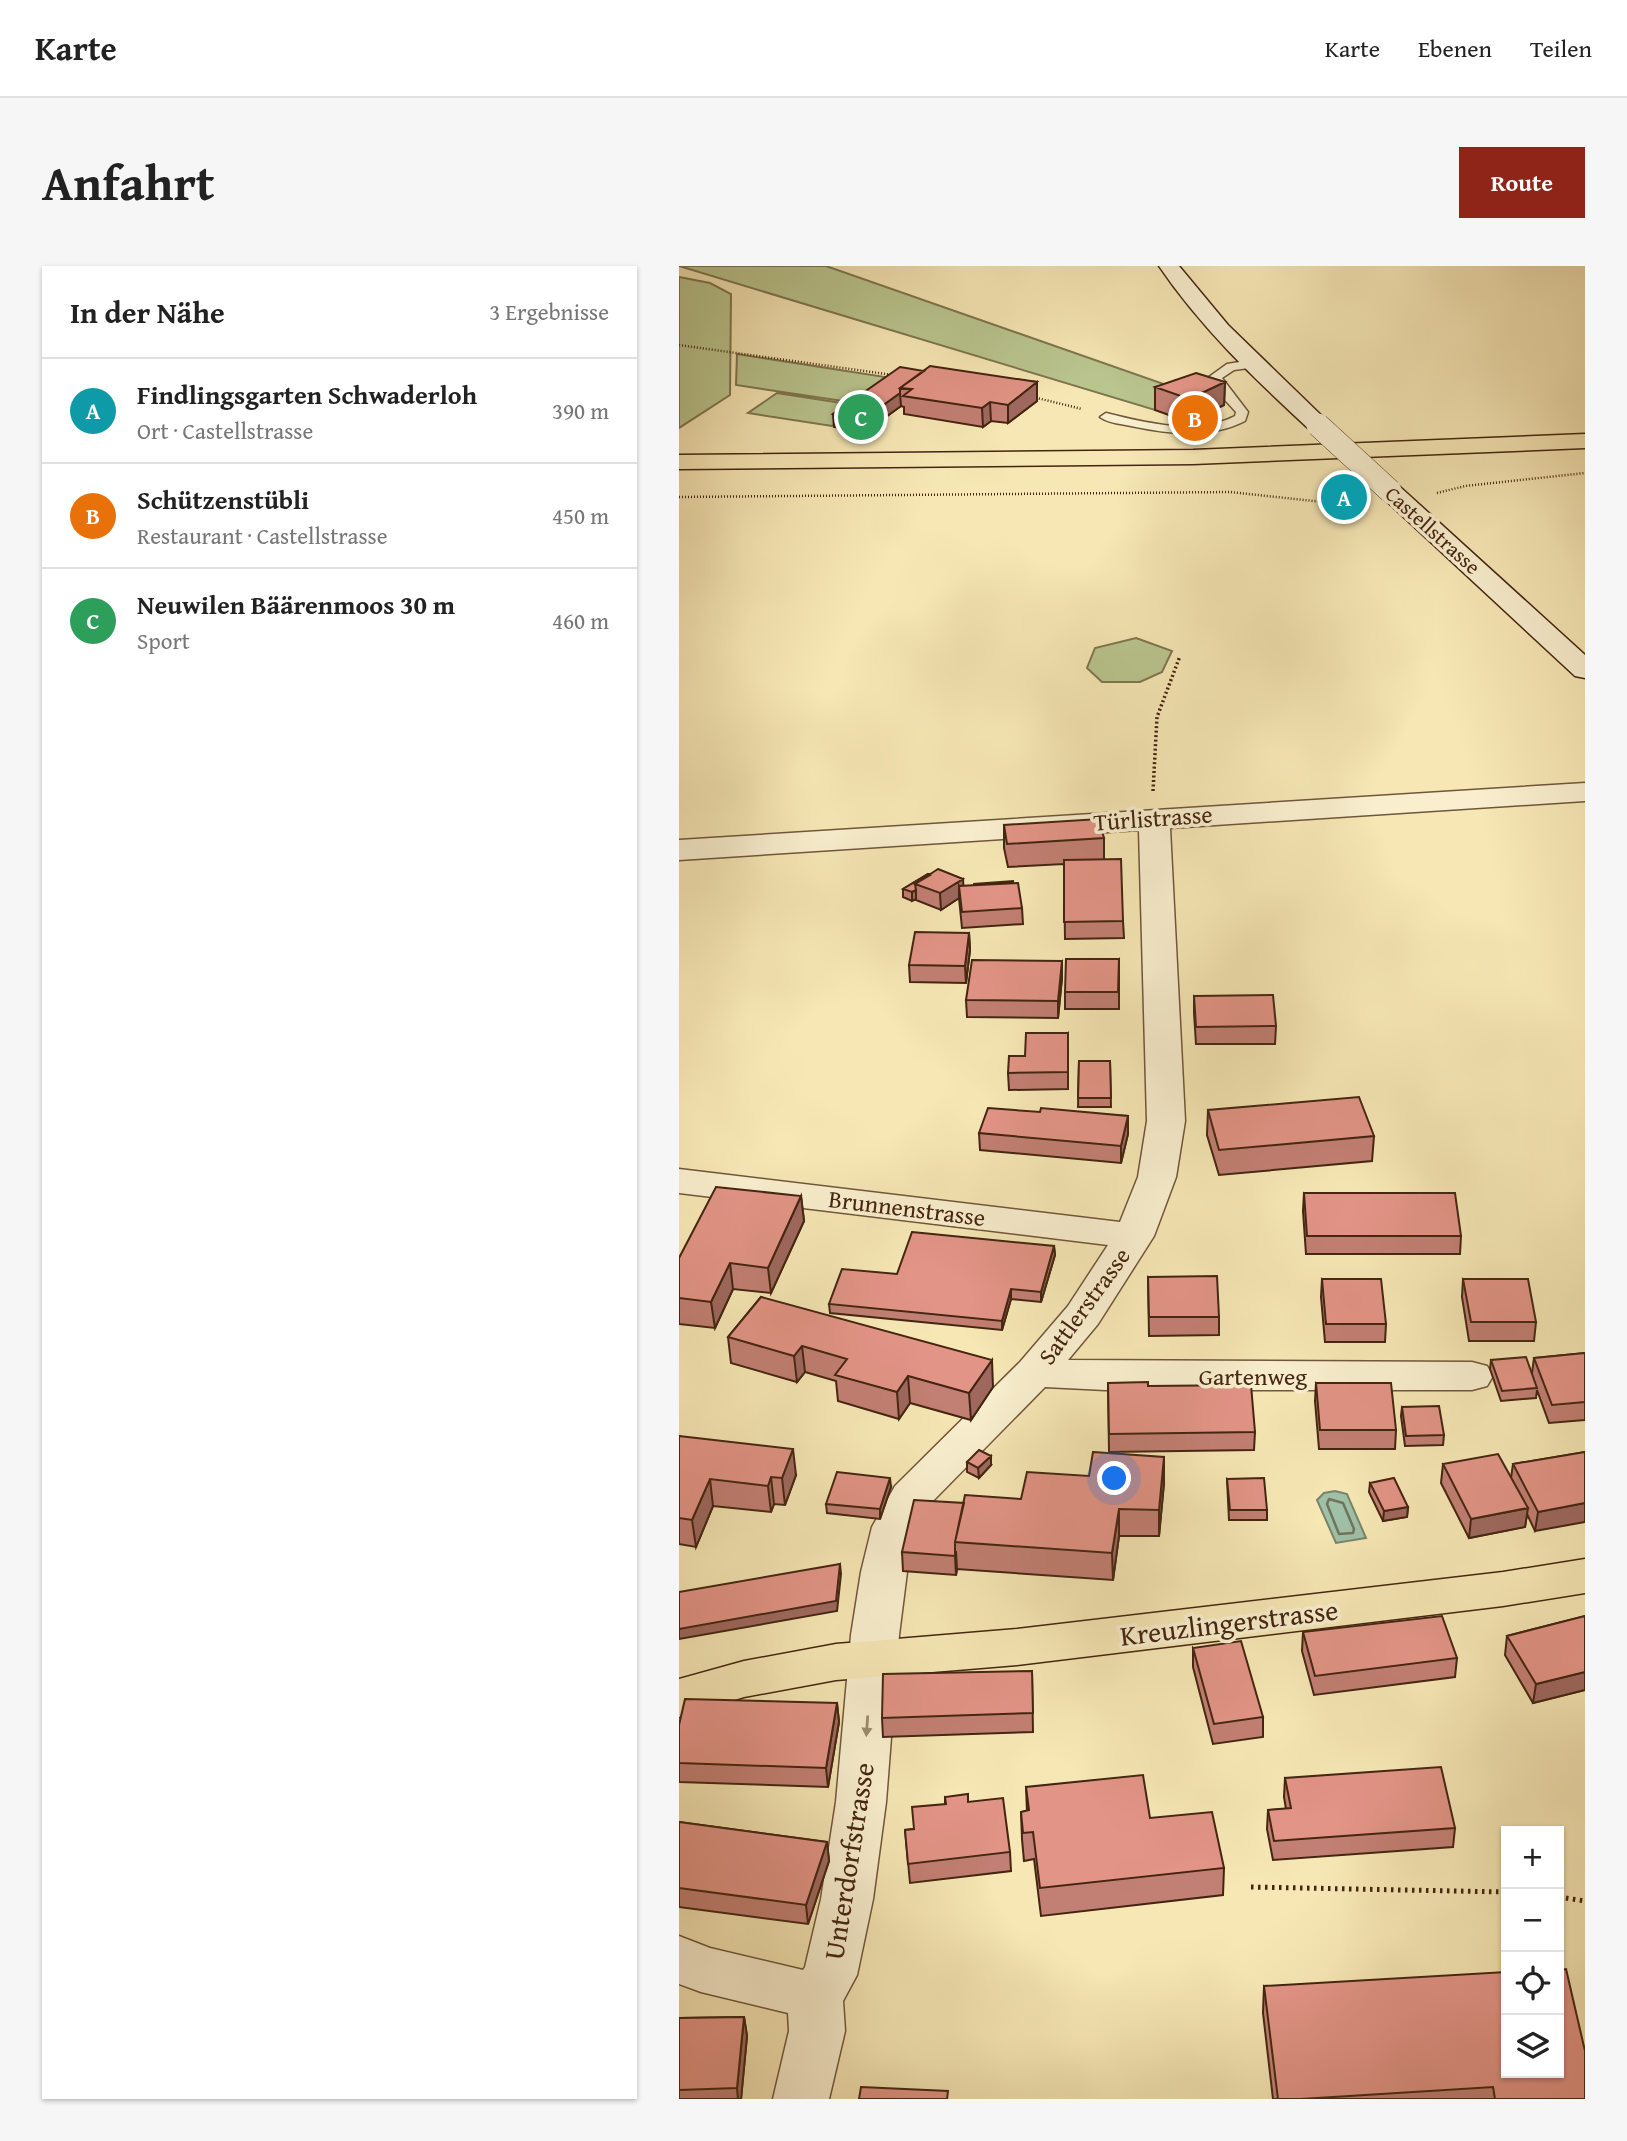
<!DOCTYPE html>
<html lang="de">
<meta charset="utf-8">
<style>
body{margin:0;font-family:"Gentium Book Plus",serif;background:#f6f6f6;color:#222}
.controls{position:absolute;right:21px;bottom:21px;display:grid;overflow:hidden;border-radius:0px;box-shadow:0 2px 5px #0004}
.controls button{width:63px;height:63px;display:grid;place-items:center;padding:0;border:0;border-bottom:2px solid #e0e0e0;background:#fff;color:#222;font:35px sans-serif}
.you{position:absolute;left:436px;top:1213px;width:24px;height:24px;margin:-18px;border:5px solid #fff;border-radius:50%;background:#1a73e8;box-shadow:0 0 0 10px #1a73e833}
.badge{display:grid;place-items:center;width:46px;height:46px;border-radius:50%;background:#8f2418;color:#fff;font-size:23px;font-weight:700}
.pin{position:absolute;translate:-50% -50%;border:4px solid #fff;box-shadow:0 2px 7px #0006}
.list{margin:0;padding:0;list-style:none}
h2{display:flex;justify-content:space-between;align-items:center;height:91px;margin:0;padding:0 28px;font-size:30px}
h2 small{font-size:23px;font-weight:400;color:#767676}
.list li{display:grid;grid-template-columns:46px 1fr auto;gap:21px;align-items:center;box-sizing:border-box;height:105px;padding:0 28px;border-top:2px solid #e0e0e0}
.list b{display:block;font-size:26px;white-space:nowrap}
.list p{margin:0;font-size:23px;white-space:nowrap;color:#767676}
.list em{font-size:23px;font-style:normal;color:#767676}
.icon{flex:none;width:38px;height:38px;fill:none;stroke:currentColor;stroke-width:2;stroke-linecap:round;stroke-linejoin:round}
.map{position:relative;flex:none;width:906px;height:1833px;overflow:hidden;border-radius:0px}
header{display:flex;align-items:center;gap:42px;box-sizing:border-box;height:98px;padding:0 35px;background:#fff;border-bottom:2px solid #e0e0e0}
header strong{font-size:33px}
nav{display:flex;gap:38px;margin-inline-start:auto;font-size:24px}
.intro{display:flex;align-items:center;justify-content:space-between;box-sizing:border-box;height:168px;padding:0 42px}
h1{margin:0;font-size:49px}
.button{padding:18px 32px;border-radius:0px;background:#8f2418;color:#fff;font-size:24px;font-weight:700}
main{display:flex;gap:42px;padding:0 42px}
aside{flex:1;background:#fff;border-radius:0px;box-shadow:0 2px 5px #0004}
.map>svg:first-child{display:block}
.green{fill:#bac68f;stroke:#7f7650;stroke-width:2}
.water{fill:#9ec1a7;stroke:#7a836b;stroke-width:2}
.lines{fill:none;stroke-linecap:round;stroke-linejoin:round}
.shore{stroke:#71735c;stroke-width:2.5}
.lane-casing{stroke:#70563a;stroke-width:3}
.street-casing{stroke:#70563a;stroke-width:3}
.secondary-casing{stroke:#442511;stroke-width:3}
.primary-casing{stroke:#442511;stroke-width:3}
.highway-casing{stroke:#442511;stroke-width:3}
.path-far2{stroke:#442511;stroke-width:2.5;stroke-dasharray:1 2;stroke-linecap:butt}
.path-far1{stroke:#442511;stroke-width:3.5;stroke-dasharray:2 2.5;stroke-linecap:butt}
.path{stroke:#442511;stroke-width:5;stroke-dasharray:2.5 4.5;stroke-linecap:butt}
.lane{fill:#f9efcf;fill-rule:evenodd}
.street{fill:#f9efcf;fill-rule:evenodd}
.secondary{fill:#f9efcf;fill-rule:evenodd}
.primary{fill:#f6e7b5;fill-rule:evenodd}
.highway{fill:#f6e7b5;fill-rule:evenodd}
.secondary-bridge-casing{stroke:#442511;stroke-width:24;stroke-linecap:butt}
.secondary-bridge{stroke:#f9efcf;stroke-width:23}
.wall{fill:#c27f73;stroke:#442511;stroke-width:2}
.shaded-wall{fill:#9e685e;stroke:#442511;stroke-width:2}
.building{fill:#e29486;stroke:#442511;stroke-width:2}
.oneway{fill:#9e8a70}
.labels{text-anchor:middle;dominant-baseline:central;stroke-width:7;stroke-linejoin:round;paint-order:stroke}
.far-street-label{font-size:21px;fill:#442511;stroke:#f9efcf}
.street-label{font-size:24px;fill:#442511;stroke:#f9efcf}
.near-street-label{font-size:28px;fill:#442511;stroke:#f9efcf}
</style>
<header>
<strong>Karte</strong>
<nav><a>Karte</a><a>Ebenen</a><a>Teilen</a></nav>
</header>
<div class="intro"><h1>Anfahrt</h1><a class="button">Route</a></div>
<main>
<aside>
<h2>In der Nähe<small>3 Ergebnisse</small></h2>
<ul class="list">
<li><span class="badge" style="background:#0f9aa8">A</span><div><b>Findlingsgarten Schwaderloh</b><p>Ort · Castellstrasse</p></div><em>390 m</em></li>
<li><span class="badge" style="background:#e8710a">B</span><div><b>Schützenstübli</b><p>Restaurant · Castellstrasse</p></div><em>450 m</em></li>
<li><span class="badge" style="background:#2e9e5b">C</span><div><b>Neuwilen Bäärenmoos 30 m</b><p>Sport</p></div><em>460 m</em></li>
</ul>
</aside>
<div class="map">
<svg width="906" height="1833" viewBox="0 0 906 1833">
<rect width="100%" height="100%" fill="#f6e7b5"/>
<filter id="stains"><feTurbulence type="fractalNoise" baseFrequency=".00286" numOctaves="4"/><feColorMatrix values="0 0 0 0 .2 0 0 0 0 .09 0 0 0 0 .02 0 0 0 .5 -.17"/></filter>
<radialGradient id="worn" r=".72"><stop offset=".6" stop-color="#630" stop-opacity="0"/><stop offset="1" stop-color="#630" stop-opacity=".3"/></radialGradient>
<path class="green" d="M0 0H147L516 129 476 144Z
M0 11 31 17 52 28 51 129 0 162Z
M58 88 219 113 184 138 57 119Z
M98 127 182 140 153 160 69 147Z
M457 372 493 385 483 406 461 416H423L408 402 416 382Z"/>
<path class="water" d="M656 1225 668 1228 687 1272 657 1277 638 1234 645 1227Z"/>
<g class="lines">
<path class="shore" d="M650 1233 664 1237 675 1263 674 1267 660 1268 648 1238Z"/>
<g class="lane-casing">
<path id="lane" d="M573 94 579 98 577 101 555 104 543 112 569 146 566 155C531 173 490 168 452 160 442 158 429 157 421 151L427 147C467 157 518 170 556 150L557 146 536 123 530 111 548 98Z"/>
</g>
<g class="street-casing">
<path id="street" d="M906 517V535L491 562 506 855 497 911 475 970 419 1058 389 1094 793 1096 808 1100 814 1110 808 1120 793 1124H426L366 1121 249 1240 239 1261 228 1306 220 1369 207 1536 194 1633 178 1709 164 1735 166 1765 150 1833H94L110 1765 109 1747 22 1726 0 1718V1670L31 1682 124 1704 126 1701 142 1633 157 1536 172 1369 182 1306 193 1261 216 1220 341 1096 389 1040 429 979 0 927V903L441 956 459 911 468 855 460 564 0 594V574Z"/>
</g>
<g class="secondary-casing">
<path id="secondary" d="M480 0H500L549 59 647 154 651 159 647 164H631C576 113 522 62 480 0Z
M711 218 720 220 906 389V412L896 410 702 230 699 225 702 220Z"/>
</g>
<g class="primary-casing">
<path id="primary" d="M906 1293V1327L824 1340 338 1399 157 1414 65 1431 0 1451V1413L65 1395 157 1378 338 1363 824 1306Z"/>
</g>
<g class="highway-casing">
<path id="highway" d="M906 168V182L514 198 0 203V189L514 184Z"/>
</g>
<path class="path-far2" d="M0 79 214 109
M354 131 403 143
M758 227 786 220 906 207
M0 231 551 226 681 240"/>
<path class="path-far1" d="M474 525 478 451 501 390"/>
<path class="path" d="M572 1621 827 1626
M880 1631 906 1635"/>
<use href="#lane" class="lane"/>
<use href="#street" class="street"/>
<use href="#secondary" class="secondary"/>
<use href="#primary" class="primary"/>
<use href="#highway" class="highway"/>
<g class="secondary-bridge-casing">
<path id="secondary-bridge" d="M639 159 711 225"/>
</g>
<use href="#secondary-bridge" class="secondary-bridge"/>
</g>
<path class="wall" d="M245 105 358 116V135L329 157 312 155 304 161 225 148V141L222 140 186 166 155 161 154 148Z
M546 116 545 139 509 156 476 144V121Z
M325 559 425 572V593L444 655 445 672 386 673 385 598 329 601 325 582Z
M249 608 284 613V620L343 642 344 658 283 662 280 632 262 644 237 634V633L233 635 224 631V623Z
M290 667 291 684 287 717 231 716 230 699Z
M440 693V743H386V726Z
M383 695V712L379 752 288 751 287 734Z
M515 730 597 760 596 778H517L515 747Z
M389 767V823L330 824 329 807 346 790Z
M400 795H431L432 841H399Z
M529 844 695 870 693 895 540 909 528 869Z
M361 846 449 850V868L442 897 301 884 300 867Z
M625 927 782 970 781 988H627L624 945Z
M122 930 125 955 92 1027 54 1023 36 1062 0 1058V992Z
M375 980 376 989 362 1036 332 1033 323 1064 151 1047 150 1038 218 1008Z
M469 1011 540 1051V1069L470 1070Z
M643 1013 707 1058 706 1076H646L642 1031Z
M784 1013 857 1056 855 1075H790L783 1031Z
M82 1031 314 1121 292 1154 231 1137 220 1153 159 1135 157 1115 126 1106 118 1116 52 1097 49 1071Z
M906 1087V1154L870 1157 858 1124 857 1132 822 1135 811 1103 812 1094 853 1107 855 1092Z
M429 1117 469 1120 576 1166 575 1184 430 1186Z
M637 1117 717 1164 716 1183H640L636 1135Z
M723 1141 765 1169 764 1179 726 1180 722 1150Z
M0 1170 117 1209 106 1239 95 1238 92 1246 34 1240 17 1281 0 1278Z
M906 1186 856 1265 848 1248 846 1261 790 1272 762 1217 764 1198 832 1212 834 1198Z
M485 1191V1217L480 1270H440L434 1314 278 1303 277 1309 224 1305 223 1286 285 1237 342 1233 410 1210Z
M288 1196 312 1199 300 1212 288 1206Z
M548 1213 588 1244V1254H550Z
M691 1217 729 1241 728 1251 704 1255 690 1226Z
M212 1221 201 1253 148 1247 147 1238Z
M906 1350V1424L854 1437 826 1389 828 1370Z
M624 1366 778 1392 776 1411 635 1429 623 1385Z
M514 1382 584 1451V1471L534 1478 514 1401Z
M353 1405 354 1466 204 1471 203 1452Z
M158 1437 160 1456 149 1521 0 1516V1459Z
M606 1512 776 1562 774 1581 594 1594 588 1563 589 1544 607 1543 605 1531Z
M347 1521 471 1552 545 1602 544 1629 362 1650 355 1593 345 1595 343 1573 342 1546 348 1545Z
M266 1531 289 1536 331 1586 332 1605 231 1617 226 1564 235 1563 266 1538Z
M0 1556 148 1576 150 1595 129 1658 0 1641Z
M585 1720 906 1833H594L584 1747Z
M65 1751 68 1770 62 1833H0V1752Z"/>
<path class="shaded-wall" d="M358 116V135L329 157V139Z
M546 116 545 139 509 156 510 133Z
M221 127 222 140 186 166 185 153Z
M311 136 312 155 304 161 303 142Z
M284 613 285 629 280 620V632L262 644 261 627Z
M237 624V633L233 635V626Z
M290 667 291 684 287 717 286 700Z
M383 695V712L379 752V735Z
M449 850V868L442 897V880Z
M122 930 125 955 92 1027 89 1002Z
M375 980 376 989 362 1036V1026Z
M51 997 54 1023 36 1062 32 1036Z
M332 1023V1033L323 1064V1055Z
M123 1080 126 1106 118 1116 115 1090Z
M313 1094 314 1121 292 1154 290 1127Z
M229 1110 231 1137 220 1153 218 1126Z
M114 1183 117 1209 106 1239 103 1212Z
M312 1190V1199L300 1212 299 1202Z
M485 1191V1217L480 1270V1244Z
M92 1211 95 1238 92 1246 89 1220Z
M211 1212 212 1221 201 1253V1243Z
M31 1213 34 1240 17 1281 13 1254Z
M906 1237V1256L856 1265 859 1246Z
M729 1241 728 1251 704 1255 705 1245Z
M849 1242 846 1261 790 1272 792 1253Z
M440 1243V1270L434 1314 433 1287Z
M277 1285 278 1303 277 1309 276 1290Z
M161 1298 162 1308 158 1345 0 1373V1363Z
M906 1406V1424L854 1437 857 1418Z
M158 1437 160 1456 149 1521 147 1502Z
M148 1576 150 1595 129 1658 127 1639Z
M65 1751 68 1770 62 1833H59L58 1822Z"/>
<path class="building" d="M251 100 358 116 329 139 311 136 303 142 224 130 233 123 221 122Z
M221 101 245 105 221 122V127L185 153 154 148Z
M517 107 546 116 510 133 476 121Z
M420 553 425 572 328 578 325 559Z
M442 593 444 655 385 656V594Z
M259 603 284 613 261 627 236 618Z
M249 608 251 609 236 618 237 624 233 626 224 623Z
M334 615V617L295 619V618Z
M339 617 343 642 283 646 280 620Z
M236 666 290 667 286 700 230 699Z
M387 693H440L439 726H386Z
M293 694 383 695 379 735 287 734Z
M594 729 597 760 517 761 515 730Z
M347 767H389V806L329 807 330 790H346Z
M400 795H431L432 832H399Z
M680 831 695 870 540 884 529 844Z
M309 842 361 846 362 842 449 850 442 880 300 867Z
M37 921 122 930 89 1002 51 997 32 1036 0 1032V992Z
M625 927H776L782 970H628Z
M233 966 375 980 362 1026 332 1023 323 1055 150 1038 163 1003 218 1008Z
M538 1010 540 1051H470L469 1011Z
M643 1013H702L707 1058H647Z
M784 1013H849L857 1056H792Z
M82 1031 313 1094 290 1127 229 1110 218 1126 156 1109 168 1093 123 1080 115 1090 49 1071Z
M906 1087V1136L873 1139 855 1092Z
M847 1091 858 1122 823 1125 812 1094Z
M469 1116V1120L572 1119 576 1166 430 1168 429 1117Z
M637 1117H712L717 1164H641Z
M760 1140 765 1169 727 1170 723 1141Z
M0 1170 114 1183 103 1212 92 1211 89 1220 31 1213 13 1254 0 1252Z
M300 1184 312 1190 299 1202 288 1196Z
M414 1186 485 1191 480 1244 440 1243 433 1287 276 1276 286 1229 342 1233 348 1206 410 1210Z
M906 1186V1237L859 1246 834 1198Z
M819 1188 849 1242 792 1253 764 1198Z
M158 1206 211 1212 201 1243 147 1238Z
M585 1212 588 1244H551L548 1213Z
M715 1212 729 1241 705 1245 691 1217Z
M235 1234 285 1237 276 1276V1290L223 1286Z
M161 1298 157 1335 0 1363V1326Z
M763 1350 778 1392 636 1410 624 1366Z
M906 1350V1406L857 1418 828 1370Z
M562 1375 584 1451 535 1458 514 1382Z
M353 1405 354 1447 203 1452 204 1408Z
M6 1433 158 1437 147 1502 0 1497V1459Z
M762 1501 776 1562 595 1575 589 1544 612 1542 606 1512Z
M464 1509 471 1552 533 1546 545 1602 361 1622 354 1566 344 1567 342 1546 350 1544 347 1521Z
M289 1528V1536L324 1532 331 1586 229 1598 226 1564 235 1563 233 1541 267 1538 266 1531Z
M0 1556 148 1576 127 1639 0 1622Z
M887 1703 906 1785V1833H816L814 1821 622 1833H599L585 1720 827 1706V1807H880V1704Z
M65 1751 58 1822 0 1824V1752Z
M182 1821 269 1825 268 1833H180Z"/>
<defs><path id="oneway-solid" d="M-6-.8H1V-3.2L6.5 0L1 3.2V.8H-6Z" transform="scale(1.75)"/></defs>
<use class="oneway" href="#oneway-solid" transform="translate(188 1460) rotate(94)"/>
<g class="labels">
<g class="far-street-label">
<text transform="translate(754 264) rotate(42)">Castellstrasse</text>
</g>
<g class="street-label">
<text transform="translate(474 552) rotate(-4)">Türlistrasse</text>
<text transform="translate(228 942) rotate(7)">Brunnenstrasse</text>
<text transform="translate(405 1040) rotate(-54)">Sattlerstrasse</text>
<text x="574" y="1110">Gartenweg</text>
</g>
<g class="near-street-label">
<text transform="translate(550 1356) rotate(-7)">Kreuzlingerstrasse</text>
<text transform="translate(169 1595) rotate(-81)">Unterdorfstrasse</text>
</g>
</g>
<rect width="100%" height="100%" filter="url(#stains)"/>
<rect width="100%" height="100%" fill="url(#worn)"/>
</svg>
<div class="controls">
<button>+</button>
<button>−</button>
<button><svg class="icon" aria-label="locate" viewBox="0 0 24 24"><circle cx="12" cy="12" r="6"/><path d="M12 2v4M12 18v4M2 12h4M18 12h4"/></svg></button>
<button><svg class="icon" aria-label="layers" viewBox="0 0 24 24"><path d="M12 4l9 5-9 5-9-5zM3 14l9 5 9-5"/></svg></button>
</div>
<div class="you"></div>
<div class="pin badge" style="left:665px;top:231px;background:#0f9aa8">A</div>
<div class="pin badge" style="left:516px;top:152px;background:#e8710a">B</div>
<div class="pin badge" style="left:182px;top:151px;background:#2e9e5b">C</div>
</div>
</main>
